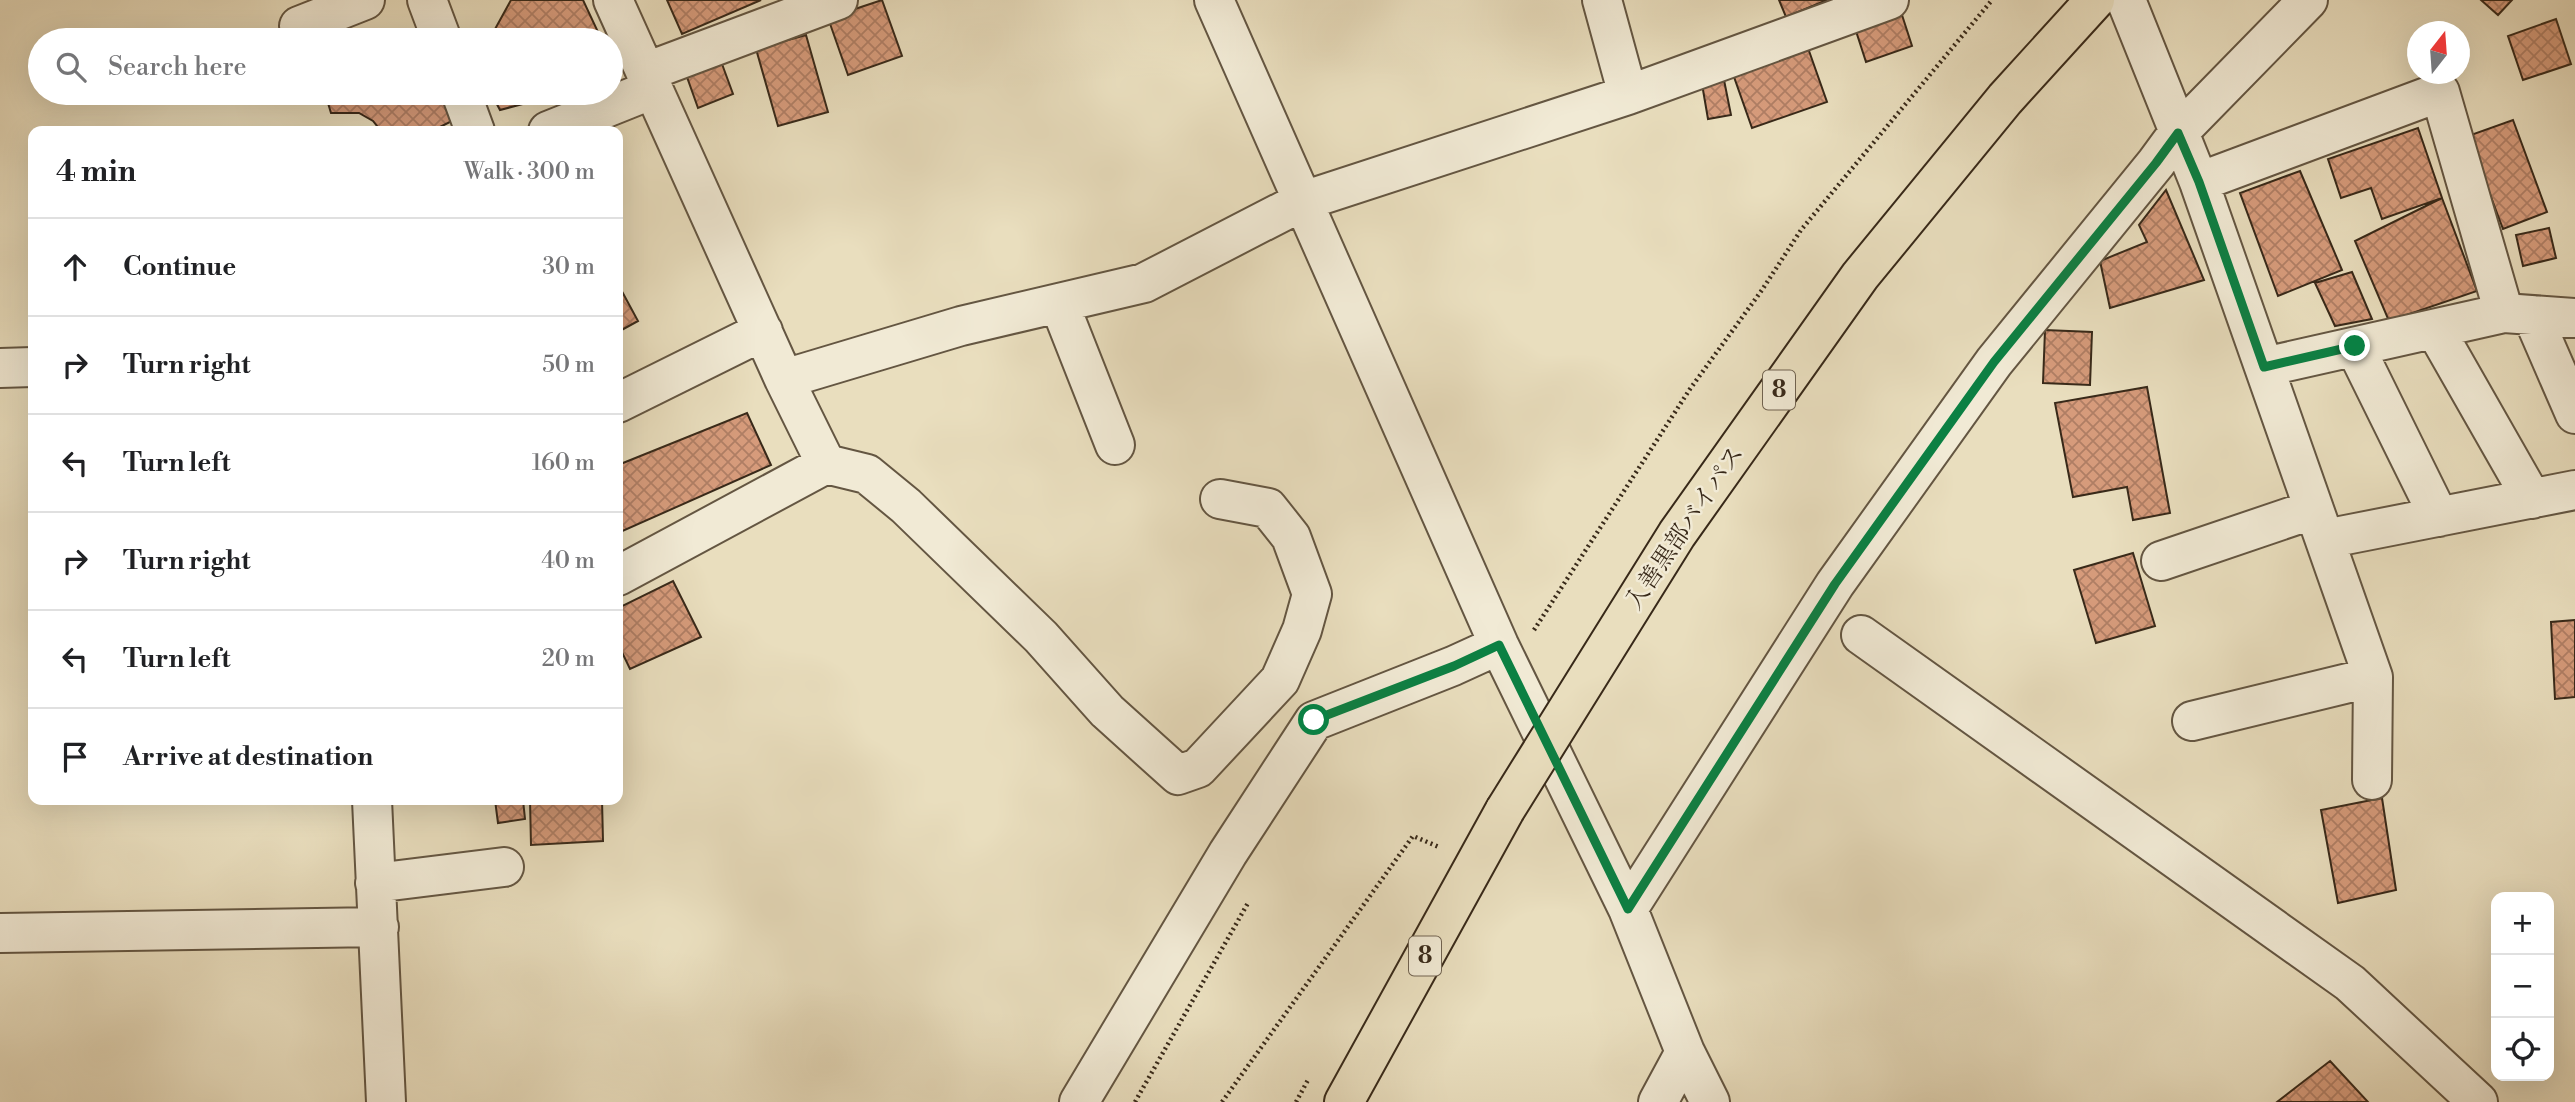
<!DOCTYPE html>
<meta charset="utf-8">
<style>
body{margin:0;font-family:"Libre Bodoni","Noto Serif JP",serif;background:#f2f2f2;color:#202124}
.controls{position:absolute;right:21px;bottom:21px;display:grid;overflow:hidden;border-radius:14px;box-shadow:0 7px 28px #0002}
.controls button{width:63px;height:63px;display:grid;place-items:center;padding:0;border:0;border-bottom:2px solid #e0e0e0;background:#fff;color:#202124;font:35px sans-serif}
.compass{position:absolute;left:2407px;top:21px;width:63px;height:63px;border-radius:50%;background:#fff;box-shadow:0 7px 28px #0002;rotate:17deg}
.stop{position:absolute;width:21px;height:21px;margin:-16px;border:5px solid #0b8043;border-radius:50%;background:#fff}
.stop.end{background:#0b8043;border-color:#fff;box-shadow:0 2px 7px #0008}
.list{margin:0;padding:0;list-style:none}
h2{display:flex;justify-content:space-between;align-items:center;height:91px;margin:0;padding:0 28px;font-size:30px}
h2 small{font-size:23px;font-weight:400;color:#757577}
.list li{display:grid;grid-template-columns:46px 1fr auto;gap:21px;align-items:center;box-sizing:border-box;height:98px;padding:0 28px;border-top:2px solid #e0e0e0}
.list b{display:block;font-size:26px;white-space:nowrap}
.list em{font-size:23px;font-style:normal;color:#757577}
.icon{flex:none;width:38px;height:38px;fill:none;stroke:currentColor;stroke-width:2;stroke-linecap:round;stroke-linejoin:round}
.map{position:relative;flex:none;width:2575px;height:1102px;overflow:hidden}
.search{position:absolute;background:#fff;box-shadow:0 7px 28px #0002;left:28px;top:28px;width:595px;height:77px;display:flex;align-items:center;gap:18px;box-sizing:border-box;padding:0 24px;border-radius:38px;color:#757577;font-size:26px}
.panel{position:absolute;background:#fff;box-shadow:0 7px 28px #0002;left:28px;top:126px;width:595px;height:679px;border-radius:14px}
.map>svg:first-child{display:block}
.building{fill:url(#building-cross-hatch);stroke:#382919;stroke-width:2}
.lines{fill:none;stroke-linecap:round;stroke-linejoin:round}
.minor-casing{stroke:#645642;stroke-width:42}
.highway-casing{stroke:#382919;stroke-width:42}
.path{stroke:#382919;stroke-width:4.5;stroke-dasharray:2 3.5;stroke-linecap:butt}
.minor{stroke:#f1ead5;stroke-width:38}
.highway{stroke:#e9debe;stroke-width:38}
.highway-bridge-casing{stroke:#382919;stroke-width:42;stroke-linecap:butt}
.highway-bridge{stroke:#e9debe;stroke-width:38}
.route{stroke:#0b8043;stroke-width:9}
.labels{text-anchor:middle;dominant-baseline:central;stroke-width:5;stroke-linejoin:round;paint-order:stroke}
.shield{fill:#f1ead5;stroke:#706351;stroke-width:2}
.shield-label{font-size:23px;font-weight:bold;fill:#382919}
.street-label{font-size:24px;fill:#382919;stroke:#f1ead5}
</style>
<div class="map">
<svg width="2575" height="1102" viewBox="0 0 2575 1102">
<defs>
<pattern id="building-cross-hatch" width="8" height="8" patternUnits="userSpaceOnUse" patternTransform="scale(1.75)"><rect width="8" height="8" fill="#d69b7b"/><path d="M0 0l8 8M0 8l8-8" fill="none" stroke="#af7e64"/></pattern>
</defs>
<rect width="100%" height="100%" fill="#e9debe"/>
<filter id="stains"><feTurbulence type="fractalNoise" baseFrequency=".00286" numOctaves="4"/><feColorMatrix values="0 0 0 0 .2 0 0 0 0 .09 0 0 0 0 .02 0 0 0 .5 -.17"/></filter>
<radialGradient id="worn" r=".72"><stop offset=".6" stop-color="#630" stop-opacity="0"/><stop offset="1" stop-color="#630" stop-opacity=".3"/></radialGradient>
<path class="building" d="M511 0H583L598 32 591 40H489Z
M667 0H761L682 34Z
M882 0 902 56 848 75 828 18Z
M1779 0H1827L1786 17Z
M2481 0H2512L2498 15Z
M1902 15 1912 46 1866 62 1856 31Z
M2556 19 2571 64 2523 80 2508 36Z
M372 32 390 40H328L341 35Z
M806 35 828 112 778 126 756 49Z
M1808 48 1827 102 1752 128 1733 74Z
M722 64 733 94 698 108 687 77Z
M1724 80 1731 115 1708 119 1702 84Z
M325 93H445L454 120 432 131H381L373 121 359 113H331Z
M491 93H564L500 110Z
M2513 120 2547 212 2503 229 2468 136Z
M2418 128 2442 198 2382 219 2371 188 2341 198 2328 159Z
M2300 171 2342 270 2278 296 2240 193Z
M2166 190 2204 280 2110 308 2100 261 2147 242 2139 225Z
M2442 198 2477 291 2389 321 2355 241Z
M2549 228 2556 258 2523 266 2516 235Z
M2352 272 2372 319 2335 326 2315 283Z
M618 284 638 321 618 332Z
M2045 330 2092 332 2090 385 2043 383Z
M2147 387 2170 513 2133 520 2127 487 2073 497 2055 403Z
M747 413 771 465 618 533V465Z
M2133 553 2155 626 2096 643 2074 570Z
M673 581 701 637 630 669 618 644V608Z
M2575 620V697L2555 699 2551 622Z
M2382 798 2396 890 2338 903 2321 810Z
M495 800H523L525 819 498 823Z
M530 800H602L603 841 531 845Z
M2330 1061 2368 1102H2277Z"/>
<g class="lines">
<g class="minor-casing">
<path id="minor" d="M427 0 442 40
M613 0 784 379 826 464 618 576
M1214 0 1499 645 1628 909 1685 1052 1710 1102
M1602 0 1628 95
M2126 0 2199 182 2264 367 2504 313 2575 318
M299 26 365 0
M646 72 838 0
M461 93 475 131
M548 131 653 89
M2199 182 2440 92 2504 313
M1059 303 1115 445
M2532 315 2575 414
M2435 329 2532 499
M2355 347 2439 517
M2264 367 2373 677 2372 780
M0 368 33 367
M784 379 961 326 1144 283 1303 201 1628 95 1889 0
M618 403 763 331
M826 464 867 474 906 506 1041 637 1107 711 1178 775 1198 768 1280 680 1302 630 1312 594 1291 537 1268 508 1220 499
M2325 539 2575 490
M2161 561 2314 509
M1861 635 2350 983 2478 1102
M2192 721 2373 677
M372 800 386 1102
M375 883 504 867
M1628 909 1835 584 1994 362 2156 163 2178 133 2308 0
M0 933 379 927
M1079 1102 1228 853 1314 721 1453 666 1499 645
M1658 1102 1685 1052"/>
</g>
<g class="highway-casing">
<path id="highway" d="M1344 1102 1505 810"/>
</g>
<path class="path" d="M1534 630 1690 389 1762 290 1801 230 1992 0
M1135 1102 1248 903
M1222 1102 1413 836 1439 847
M1296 1102 1308 1080"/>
<use href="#minor" class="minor"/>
<use href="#highway" class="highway"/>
<g class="highway-bridge-casing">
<path id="highway-bridge" d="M1505 810 1677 534 1860 276 2005 99 2095 0"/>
</g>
<use href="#highway-bridge" class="highway-bridge"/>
</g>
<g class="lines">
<path class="route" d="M1314 720 1454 666 1499 645 1628 909 1835 584 1994 362 2156 163 2178 133 2199 182 2264 367 2355 346"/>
</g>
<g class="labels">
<g class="shield">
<rect x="1763" y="370.5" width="32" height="39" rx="5"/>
<rect x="1409" y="936.5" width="32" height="39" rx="5"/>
</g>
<g class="shield-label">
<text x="1779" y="390">8</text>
<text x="1425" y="956">8</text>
</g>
<g class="street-label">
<text transform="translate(1685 528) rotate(-56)">入善黒部バイパス</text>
</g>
</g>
<rect width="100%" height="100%" filter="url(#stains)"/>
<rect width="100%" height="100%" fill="url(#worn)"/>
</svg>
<div class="controls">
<button>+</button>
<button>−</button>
<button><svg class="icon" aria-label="locate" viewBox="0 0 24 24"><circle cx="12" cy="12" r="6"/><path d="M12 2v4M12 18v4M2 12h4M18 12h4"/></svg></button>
</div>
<svg class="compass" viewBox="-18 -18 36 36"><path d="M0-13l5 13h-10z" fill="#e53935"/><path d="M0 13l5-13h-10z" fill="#757577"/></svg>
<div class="stop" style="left:1314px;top:720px"></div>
<div class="stop end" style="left:2355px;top:346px"></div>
<div class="search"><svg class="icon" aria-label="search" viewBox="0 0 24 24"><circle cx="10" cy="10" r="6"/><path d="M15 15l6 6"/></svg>Search here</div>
<section class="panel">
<h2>4 min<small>Walk · 300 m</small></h2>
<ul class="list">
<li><svg class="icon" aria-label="ahead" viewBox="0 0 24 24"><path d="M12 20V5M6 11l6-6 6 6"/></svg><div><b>Continue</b></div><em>30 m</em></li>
<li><svg class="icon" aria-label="right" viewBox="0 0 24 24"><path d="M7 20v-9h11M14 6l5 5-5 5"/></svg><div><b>Turn right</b></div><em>50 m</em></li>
<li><svg class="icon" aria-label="left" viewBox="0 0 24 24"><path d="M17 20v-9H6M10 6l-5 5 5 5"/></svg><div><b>Turn left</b></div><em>160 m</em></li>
<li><svg class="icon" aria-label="right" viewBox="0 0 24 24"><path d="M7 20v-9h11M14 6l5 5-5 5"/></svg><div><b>Turn right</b></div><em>40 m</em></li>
<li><svg class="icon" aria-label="left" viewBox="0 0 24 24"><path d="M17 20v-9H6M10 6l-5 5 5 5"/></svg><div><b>Turn left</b></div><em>20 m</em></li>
<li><svg class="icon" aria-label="arrive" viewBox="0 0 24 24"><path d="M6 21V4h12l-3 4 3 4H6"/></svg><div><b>Arrive at destination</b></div></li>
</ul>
</section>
</div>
